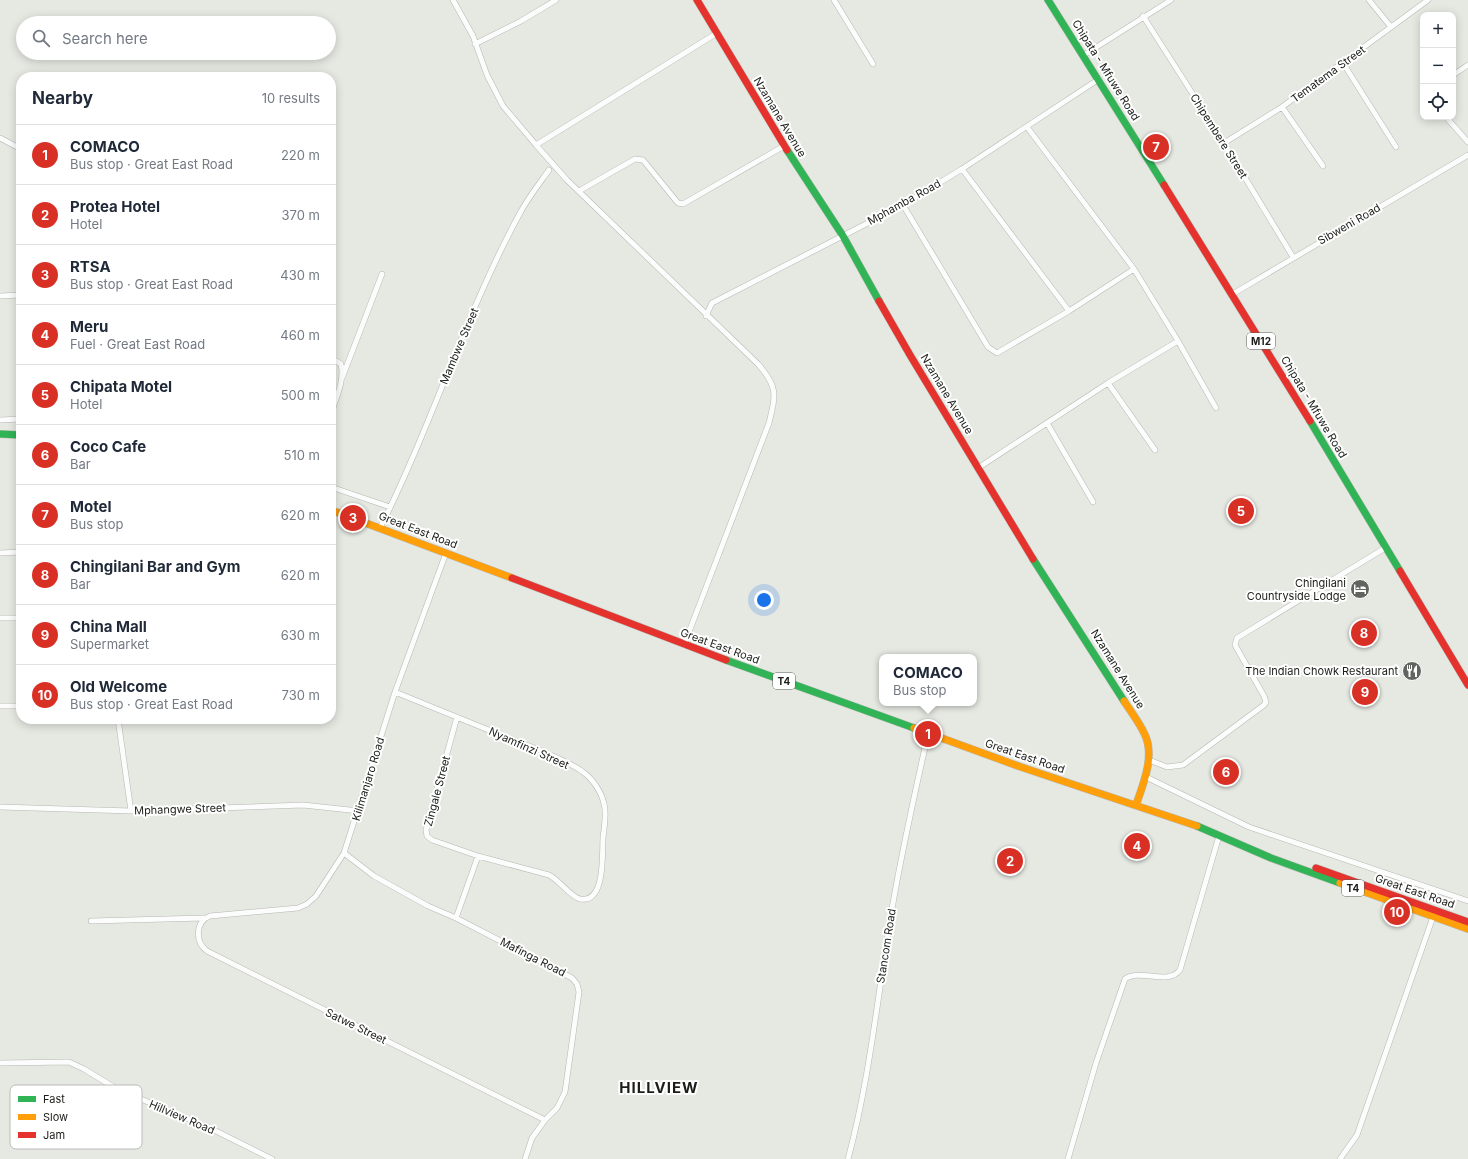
<!DOCTYPE html>
<meta charset="utf-8">
<style>
body{margin:0;font-family:Inter,sans-serif;background:#f6f6f7;color:#1f2937}
.controls{position:absolute;right:12px;top:12px;display:grid;overflow:hidden;border-radius:8px;box-shadow:0 2px 10px #0003}
.controls button{width:36px;height:36px;display:grid;place-items:center;padding:0;border:0;border-bottom:1px solid #e0e1e3;background:#fff;color:#1f2937;font:20px sans-serif}
.you{position:absolute;left:764px;top:600px;width:14px;height:14px;margin:-10px;border:3px solid #fff;border-radius:50%;background:#1a73e8;box-shadow:0 0 0 6px #1a73e833}
.badge{display:grid;place-items:center;width:26px;height:26px;border-radius:50%;background:#d93025;color:#fff;font-size:13px;font-weight:700}
.pin{position:absolute;translate:-50% -50%;border:2px solid #fff;box-shadow:0 1px 4px #0006}
.popup{position:absolute;left:879px;top:654px;width:98px;height:52px;box-sizing:border-box;display:grid;place-content:center;border-radius:8px;background:#fff;filter:drop-shadow(0 1px 3px #0005);font-size:13px;white-space:nowrap;color:#747a83}
.popup b{font-size:15px;color:#1f2937}
.popup::after{content:'';position:absolute;left:50%;top:100%;margin-left:-8px;border:8px solid transparent;border-top-color:#fff}
.list{margin:0;padding:0;list-style:none}
h2{display:flex;justify-content:space-between;align-items:center;height:52px;margin:0;padding:0 16px;font-size:17px}
h2 small{font-size:13px;font-weight:400;color:#747a83}
.list li{display:grid;grid-template-columns:26px 1fr auto;gap:12px;align-items:center;box-sizing:border-box;height:60px;padding:0 16px;border-top:1px solid #e0e1e3}
.list b{display:block;font-size:15px;white-space:nowrap}
.list p{margin:0;font-size:13px;white-space:nowrap;color:#747a83}
.list em{font-size:13px;font-style:normal;color:#747a83}
.icon{flex:none;width:22px;height:22px;fill:none;stroke:currentColor;stroke-width:2;stroke-linecap:round;stroke-linejoin:round}
.map{position:relative;flex:none;width:1468px;height:1159px;overflow:hidden}
.search{position:absolute;background:#fff;box-shadow:0 2px 10px #0003;left:16px;top:16px;width:320px;height:44px;display:flex;align-items:center;gap:10px;box-sizing:border-box;padding:0 14px;border-radius:22px;color:#747a83;font-size:15px}
.panel{position:absolute;background:#fff;box-shadow:0 2px 10px #0003;left:16px;top:72px;width:320px;height:652px;border-radius:16px}
.map>svg:first-child{display:block}
.lines{fill:none;stroke-linecap:round;stroke-linejoin:round}
.street-casing{stroke:#b6b8b3;stroke-width:6}
.fast-casing{stroke:#b6b8b3;stroke-width:8}
.slow-casing{stroke:#b6b8b3;stroke-width:8}
.jam-casing{stroke:#b6b8b3;stroke-width:8}
.street{stroke:#fbfcfb;stroke-width:5}
.fast{stroke:#30b455;stroke-width:7}
.slow{stroke:#ff9f0a;stroke-width:7}
.jam{stroke:#e5322d;stroke-width:7}
.labels{text-anchor:middle;dominant-baseline:central;stroke-width:4;stroke-linejoin:round;paint-order:stroke}
.shield{fill:#fff;stroke:#5f615d;stroke-width:1}
.shield-label{font-size:10px;font-weight:bold;fill:#1b1d18}
.street-label{font-size:11px;fill:#1b1d18;stroke:#fff}
.poi-label{font-size:11px;fill:#1b1d18;stroke:#fff;text-anchor:end}
.district-label{font-size:15px;font-weight:bold;letter-spacing:1px;fill:#1b1d18;stroke:#fff}
.key{fill:#fff;stroke:#bbbbba;stroke-width:1}
.key-label{font-size:11px;fill:#1b1d18}
</style>
<div class="map">
<svg width="1468" height="1159" viewBox="0 0 1468 1159">
<rect width="100%" height="100%" fill="#e6e8e2"/>
<g class="lines">
<g class="street-casing">
<path id="street" d="M453 0 473 36 487 75 503 106 536 145 567 180 758 364C778 387 776 394 769 423L684 645
M834 0 873 64
M1369 0 1391 27
M1143 16 1224 143 1293 257
M475 44 521 21 556 0
M1084 55 1171 0
M1343 63 1396 147
M1453 75 1468 65
M1282 107 1323 166
M1446 117 1468 142
M1027 127 1134 269 1178 341 1216 408
M0 138 21 149
M1224 143 1282 107 1428 0
M536 145 717 33
M962 169 1069 311
M579 191 635 159 643 160 678 203 683 204 784 146
M903 205 988 347 997 353 1069 311 1134 269
M1231 295 1468 155
M0 296 21 295
M706 316 712 303 903 205 962 169 1099 79
M331 358 341 364C345 380 336 398 331 413
M342 378 382 274
M1108 383 1155 450
M0 420 21 419
M1047 423 1093 502
M978 468 1108 383 1178 341
M331 487 390 507
M380 528C432 425 465 314 520 213 528 198 539 184 549 170
M0 553 21 552
M446 553 395 692 344 853 316 896 307 904 298 908 210 916C195 922 195 942 207 951L545 1120
M0 618H21
M395 692C437 709 478 726 519 742 536 749 569 761 583 772 593 779 602 793 604 804 607 814 604 828 603 838 602 852 606 904 580 899 571 897 559 880 549 875L478 856 432 840 427 836 426 830 457 717
M0 706H21
M118 719 131 811
M1149 760 1167 767 1183 765 1264 705 1266 702 1264 696 1235 645 1237 638 1385 548
M1146 777 1249 827 1468 901
M0 807 131 811 303 805 359 811
M344 853 374 876 428 906 456 918 572 978 577 984 579 992 565 1092 557 1108 545 1120 532 1138 525 1159
M456 918 478 856
M91 921 204 918
M0 1063 69 1062 84 1069 117 1089 210 1128 272 1159
M848 1159C870 1078 878 992 892 909 902 850 915 792 928 734
M1068 1159 1096 1063 1125 979C1140 968 1168 986 1180 970L1219 836
M1340 1159 1357 1135 1434 914"/>
</g>
<g class="fast-casing">
<path id="fast" d="M1048 0 1164 185
M787 150 843 236 879 301
M1310 421 1400 571
M0 434 21 435
M1033 559 1124 701
M726 660 914 728
M1197 826 1271 858 1340 883"/>
</g>
<g class="slow-casing">
<path id="slow" d="M331 510 512 578
M1124 701C1131 712 1140 723 1145 735 1155 756 1143 785 1136 805
M914 728 1021 767 1197 826
M1340 883 1468 929"/>
</g>
<g class="jam-casing">
<path id="jam" d="M697 0 787 150
M1164 185 1310 421
M879 301 910 355 1033 559
M1400 571 1468 685
M512 578 726 660
M1316 868 1468 922"/>
</g>
<use href="#street" class="street"/>
<use href="#fast" class="fast"/>
<use href="#slow" class="slow"/>
<use href="#jam" class="jam"/>
</g>
<defs>
<g id="hotel-disc" transform="scale(1)"><circle r="9.5" fill="#62645f" stroke="#fff"/><path d="M-6-4.5h1.5V1H6V5H4.5V3h-9V5H-6ZM-4 0a1.8 1.8 0 1 1 3.6 0ZM.5 0V-2.5h3Q6-2.5 6 0Z" fill="#fff"/></g>
<g id="restaurant-disc" transform="scale(1)"><circle r="9.5" fill="#62645f" stroke="#fff"/><path d="M-5-6h1v4h1v-4h1v4h1v-4h1v5L-1.5 .5V6h-2V.5L-5-1ZM5-6V6H3V1.5H1.5Q1.5-4 5-6Z" fill="#fff"/></g>
</defs>
<g fill-rule="evenodd">
<use href="#hotel-disc" x="1360" y="589"/>
<use href="#restaurant-disc" x="1412" y="671"/>
</g>
<g class="labels">
<g class="shield">
<rect x="1247" y="333" width="28" height="16" rx="3"/>
<rect x="773" y="673" width="22" height="16" rx="3"/>
<rect x="1342" y="880" width="22" height="16" rx="3"/>
</g>
<g class="shield-label">
<text x="1261" y="341">M12</text>
<text x="784" y="681">T4</text>
<text x="1353" y="888">T4</text>
</g>
<g class="street-label">
<text transform="translate(1106 70) rotate(58)">Chipata - Mfuwe Road</text>
<text transform="translate(1328 74) rotate(-36)">Tematema Street</text>
<text transform="translate(780 117) rotate(59)">Nzamane Avenue</text>
<text transform="translate(1219 136) rotate(58)">Chipembere Street</text>
<text transform="translate(904 202) rotate(-29)">Mphamba Road</text>
<text transform="translate(1349 224) rotate(-30)">Sibweni Road</text>
<text transform="translate(459 346) rotate(-67)">Mambwe Street</text>
<text transform="translate(947 394) rotate(59)">Nzamane Avenue</text>
<text transform="translate(1314 407) rotate(59)">Chipata - Mfuwe Road</text>
<text transform="translate(418 530) rotate(21)">Great East Road</text>
<text transform="translate(720 646) rotate(20)">Great East Road</text>
<text transform="translate(1118 669) rotate(58)">Nzamane Avenue</text>
<text transform="translate(529 748) rotate(24)">Nyamfinzi Street</text>
<text transform="translate(1025 756) rotate(19)">Great East Road</text>
<text transform="translate(368 779) rotate(-73)">Kilimanjaro Road</text>
<text transform="translate(437 791) rotate(-75)">Zingale Street</text>
<text transform="translate(180 809) rotate(-2)">Mphangwe Street</text>
<text transform="translate(1415 891) rotate(19)">Great East Road</text>
<text transform="translate(886 946) rotate(-81)">Stancom Road</text>
<text transform="translate(533 957) rotate(27)">Mafinga Road</text>
<text transform="translate(356 1026) rotate(26)">Satwe Street</text>
<text transform="translate(182 1117) rotate(23)">Hillview Road</text>
</g>
<g class="poi-label">
<text x="1346" y="583">Chingilani<tspan x="1346" dy="13">Countryside Lodge</tspan></text>
<text x="1398" y="671">The Indian Chowk Restaurant</text>
</g>
<g class="district-label">
<text x="659" y="1087">HILLVIEW</text>
</g>
</g>
<rect x="10" y="1085" width="132" height="64" rx="6" class="key"/>
<rect x="18" y="1096" width="18" height="6" fill="#30b455"/>
<rect x="18" y="1114" width="18" height="6" fill="#ff9f0a"/>
<rect x="18" y="1132" width="18" height="6" fill="#e5322d"/>
<g class="key-label">
<text x="43" y="1103">Fast</text>
<text x="43" y="1121">Slow</text>
<text x="43" y="1139">Jam</text>
</g>
</svg>
<div class="controls">
<button>+</button>
<button>−</button>
<button><svg class="icon" aria-label="locate" viewBox="0 0 24 24"><circle cx="12" cy="12" r="6"/><path d="M12 2v4M12 18v4M2 12h4M18 12h4"/></svg></button>
</div>
<div class="you"></div>
<div class="pin badge" style="left:928px;top:734px">1</div>
<div class="popup"><b>COMACO</b>Bus stop</div>
<div class="pin badge" style="left:1010px;top:861px">2</div>
<div class="pin badge" style="left:353px;top:518px">3</div>
<div class="pin badge" style="left:1137px;top:846px">4</div>
<div class="pin badge" style="left:1241px;top:511px">5</div>
<div class="pin badge" style="left:1226px;top:772px">6</div>
<div class="pin badge" style="left:1156px;top:147px">7</div>
<div class="pin badge" style="left:1364px;top:633px">8</div>
<div class="pin badge" style="left:1365px;top:692px">9</div>
<div class="pin badge" style="left:1397px;top:912px">10</div>
<div class="search"><svg class="icon" aria-label="search" viewBox="0 0 24 24"><circle cx="10" cy="10" r="6"/><path d="M15 15l6 6"/></svg>Search here</div>
<section class="panel">
<h2>Nearby<small>10 results</small></h2>
<ul class="list">
<li><span class="badge">1</span><div><b>COMACO</b><p>Bus stop · Great East Road</p></div><em>220 m</em></li>
<li><span class="badge">2</span><div><b>Protea Hotel</b><p>Hotel</p></div><em>370 m</em></li>
<li><span class="badge">3</span><div><b>RTSA</b><p>Bus stop · Great East Road</p></div><em>430 m</em></li>
<li><span class="badge">4</span><div><b>Meru</b><p>Fuel · Great East Road</p></div><em>460 m</em></li>
<li><span class="badge">5</span><div><b>Chipata Motel</b><p>Hotel</p></div><em>500 m</em></li>
<li><span class="badge">6</span><div><b>Coco Cafe</b><p>Bar</p></div><em>510 m</em></li>
<li><span class="badge">7</span><div><b>Motel</b><p>Bus stop</p></div><em>620 m</em></li>
<li><span class="badge">8</span><div><b>Chingilani Bar and Gym</b><p>Bar</p></div><em>620 m</em></li>
<li><span class="badge">9</span><div><b>China Mall</b><p>Supermarket</p></div><em>630 m</em></li>
<li><span class="badge">10</span><div><b>Old Welcome</b><p>Bus stop · Great East Road</p></div><em>730 m</em></li>
</ul>
</section>
</div>
